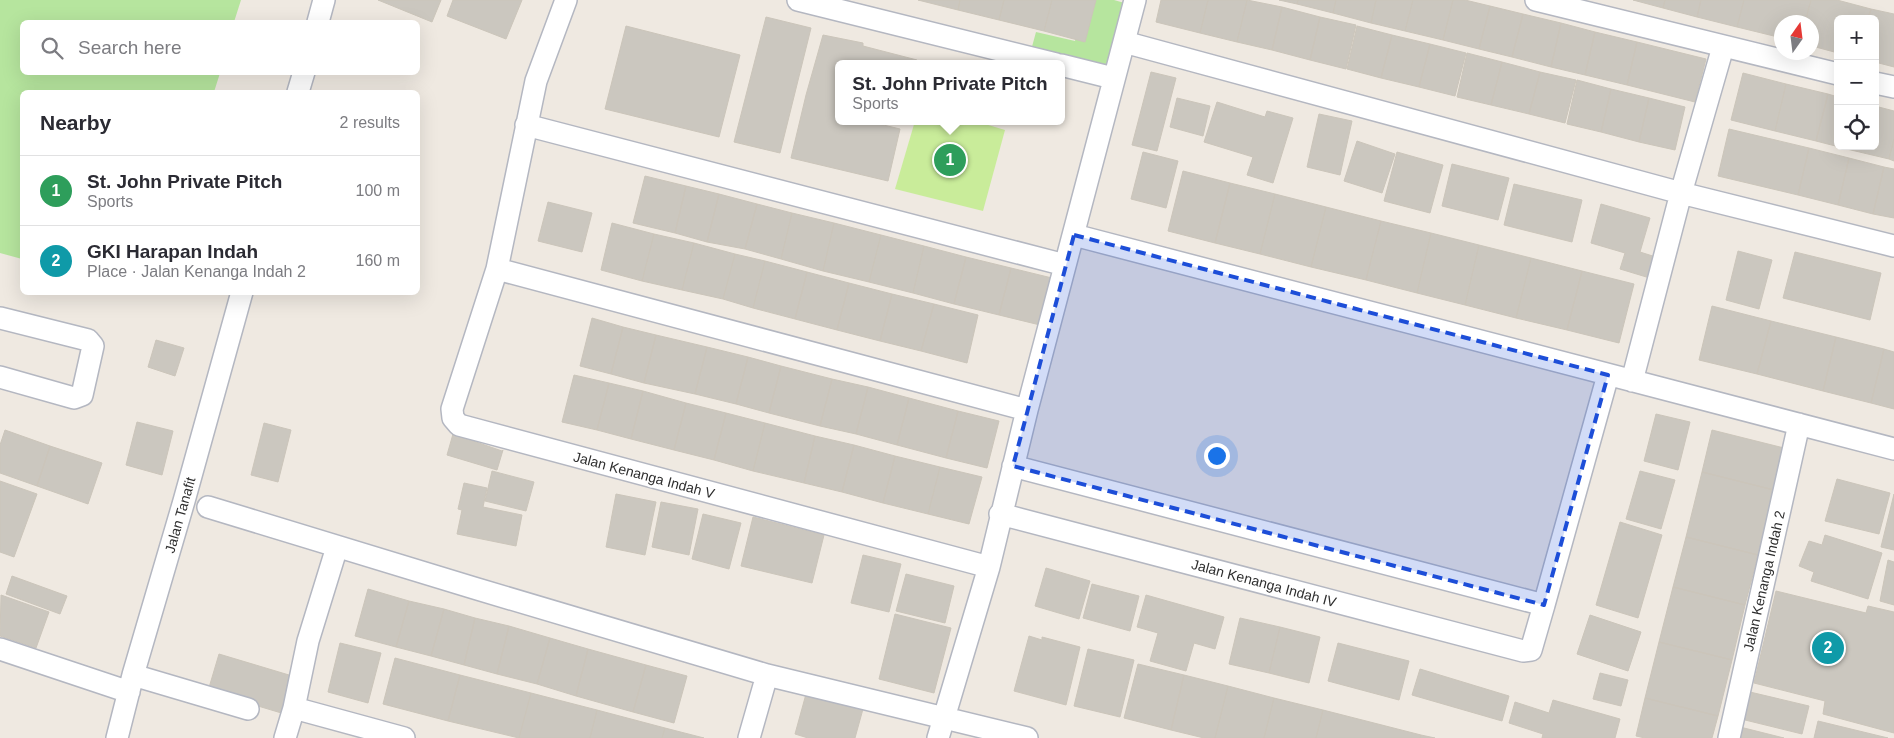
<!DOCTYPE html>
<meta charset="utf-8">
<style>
body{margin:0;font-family:Helvetica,sans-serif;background:#f7f7f7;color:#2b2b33}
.controls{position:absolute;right:15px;top:15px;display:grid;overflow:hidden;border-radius:8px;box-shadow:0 5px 20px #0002}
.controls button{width:45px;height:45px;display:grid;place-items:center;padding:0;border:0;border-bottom:1px solid #e1e1e2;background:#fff;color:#2b2b33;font:25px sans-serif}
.compass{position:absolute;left:1774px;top:15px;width:45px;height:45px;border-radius:50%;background:#fff;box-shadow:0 5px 20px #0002;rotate:14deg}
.you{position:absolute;left:1216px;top:455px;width:18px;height:18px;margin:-12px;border:4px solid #fff;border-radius:50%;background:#1a73e8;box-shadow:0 0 0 8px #1a73e833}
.badge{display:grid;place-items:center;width:32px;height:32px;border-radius:50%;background:#4264fb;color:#fff;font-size:16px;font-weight:700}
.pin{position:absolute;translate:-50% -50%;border:2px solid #fff;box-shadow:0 1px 5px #0006}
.popup{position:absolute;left:835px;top:60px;width:230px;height:65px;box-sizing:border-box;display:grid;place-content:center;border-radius:8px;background:#fff;filter:drop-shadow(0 1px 4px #0005);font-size:16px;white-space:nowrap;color:#7c7c81}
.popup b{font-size:19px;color:#2b2b33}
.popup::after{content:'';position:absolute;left:50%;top:100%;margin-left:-10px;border:10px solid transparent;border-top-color:#fff}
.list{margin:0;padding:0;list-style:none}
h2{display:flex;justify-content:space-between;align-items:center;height:65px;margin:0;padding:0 20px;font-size:21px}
h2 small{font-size:16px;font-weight:400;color:#7c7c81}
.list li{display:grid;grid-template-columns:32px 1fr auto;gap:15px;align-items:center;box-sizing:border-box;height:70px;padding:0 20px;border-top:1px solid #e1e1e2}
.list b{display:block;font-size:19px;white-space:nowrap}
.list p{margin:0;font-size:16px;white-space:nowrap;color:#7c7c81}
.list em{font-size:16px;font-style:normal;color:#7c7c81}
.icon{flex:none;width:28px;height:28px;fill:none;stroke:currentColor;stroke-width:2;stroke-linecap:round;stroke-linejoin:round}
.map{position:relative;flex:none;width:1894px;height:738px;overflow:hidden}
.search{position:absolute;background:#fff;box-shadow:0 5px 20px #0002;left:20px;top:20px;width:400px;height:55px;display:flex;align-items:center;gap:12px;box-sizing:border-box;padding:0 18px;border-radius:8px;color:#7c7c81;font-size:19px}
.panel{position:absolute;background:#fff;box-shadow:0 5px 20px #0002;left:20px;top:90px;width:400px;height:205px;border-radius:8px}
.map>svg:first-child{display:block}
.green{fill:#b6e59e}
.pitch{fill:#c9ec9a}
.building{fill:#cbc7bf;stroke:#cbc5ba}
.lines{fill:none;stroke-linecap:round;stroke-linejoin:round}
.street-casing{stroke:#b4b7c1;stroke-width:24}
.street{stroke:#fff;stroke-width:21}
.marked{fill:#1d4ed8;fill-opacity:0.2;stroke:#1d4ed8;stroke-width:4;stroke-dasharray:10 6;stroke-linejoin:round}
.labels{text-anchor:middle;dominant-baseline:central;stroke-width:4.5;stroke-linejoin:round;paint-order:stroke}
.street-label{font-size:14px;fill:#2e2e2e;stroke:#fff}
</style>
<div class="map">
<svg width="1894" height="738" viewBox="0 0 1894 738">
<rect width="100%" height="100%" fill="#efe9e1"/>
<path class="green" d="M0 0H241L234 22H22V72L220 73 214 92H22V259L0 253Z
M1085 0H1114L1128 4 1110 73 1030 54 1036 32 1075 41Z"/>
<path class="pitch" d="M915 121H975L1005 130 983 211 895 189Z"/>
<path class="building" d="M378 0H441L432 22Z
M453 0H522L506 39 447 16Z
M918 0H960L958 10Z
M960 0H1004L999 20 958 10Z
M1004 0H1052L1044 31 999 20Z
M1052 0H1096L1085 42 1044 31Z
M1161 0H1208L1200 33 1156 22Z
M1208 0H1247L1237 42 1200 33Z
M1247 0 1282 7 1272 50 1237 42Z
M1279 0H1298L1297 4Z
M1298 0H1336L1333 13 1297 4Z
M1336 0H1376L1371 23 1333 13Z
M1376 0H1413L1405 31 1371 23Z
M1413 0H1453L1443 40 1405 31Z
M1453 0H1465L1490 6 1479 49 1443 40Z
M1633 0H1665L1663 8Z
M1665 0H1701L1697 17 1663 8Z
M1701 0H1744L1737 27 1697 17Z
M1744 0H1811L1805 22H1782V38L1737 27Z
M1811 0H1837L1871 9 1868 19H1838V53L1812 46V22H1805Z
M1490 6 1523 14 1512 57 1479 49Z
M1282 7 1320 17 1310 60 1272 50Z
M1871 9 1894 14V67L1875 62V19H1868Z
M1523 14 1561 23 1551 67 1512 57Z
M766 17 811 28 780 153 734 142Z
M1320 17 1356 25 1346 69 1310 60Z
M1561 23 1595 32 1585 75 1551 67Z
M626 26 740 55 719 137 605 109Z
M1357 26 1392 35 1381 78 1347 69Z
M1595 32 1637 42 1627 85 1585 75Z
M823 35 863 43V46L917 60 916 64H839V121H867L900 129 888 181 791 158 806 95Z
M1392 35 1430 44 1419 87 1381 78Z
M1637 42 1706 59 1695 102 1627 85Z
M1430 44 1466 53 1455 96 1419 87Z
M1467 53 1502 62 1491 105 1457 97Z
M1502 62 1540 72 1529 114 1491 105Z
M1151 72 1176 78 1157 151 1132 145Z
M1540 72 1576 80 1565 123 1529 114Z
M1743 73 1786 84 1775 131 1731 120Z
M1577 80 1611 89 1601 132 1567 124Z
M1786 84 1828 94 1816 141 1775 131Z
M1611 89 1649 98 1639 142 1601 132Z
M1828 94 1838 97V146H1852L1851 150 1816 141Z
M1177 98 1210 106 1203 136 1170 127Z
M1649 98 1685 107 1675 150 1639 142Z
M1217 102 1265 117 1267 111 1293 118 1273 183 1247 175 1253 157 1204 142Z
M1875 106 1894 111V139L1889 159 1851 150 1852 146H1875Z
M1319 114 1352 121 1340 175 1307 167Z
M1729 129 1809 148 1798 195 1718 176Z
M1894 139V161L1889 159Z
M1357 141 1395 154 1382 193 1344 181Z
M1809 148 1849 158 1838 205 1798 195Z
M1143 152 1178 161 1166 208 1131 199Z
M1397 152 1443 165 1430 213 1384 201Z
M1849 158 1884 167 1873 214 1838 205Z
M1452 164 1509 178 1498 220 1442 206Z
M1884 167 1894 169V218L1873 214Z
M1183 171 1230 183 1215 243 1168 231Z
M645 176 686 186 675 233 633 223Z
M1230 183 1275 194 1260 254 1215 243Z
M1514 184 1582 200 1572 242 1504 225Z
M686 186 719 194 707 242 675 233Z
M719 194 757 204 745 249 707 242Z
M1275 194 1326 207 1311 267 1260 254Z
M548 202 592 213 582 252 538 241Z
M757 204 792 213 781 259 745 249Z
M1601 204 1650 218 1640 252 1659 258 1653 279 1620 269 1625 253 1591 243Z
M1326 207 1381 221 1366 280 1311 267Z
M792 213 834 223 823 271 781 259Z
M1381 221 1431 233 1417 293 1366 280Z
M612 223 654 234 642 281 601 270Z
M834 223 881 235 869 282 823 271Z
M1431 233 1479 245 1465 305 1417 293Z
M654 234 694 243 682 290 642 281Z
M881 235 924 246 913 293 869 282Z
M694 243 735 254 723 299 682 290Z
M1479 245 1531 258 1516 318 1465 305Z
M924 246 966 257 954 304 913 293Z
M1738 251 1772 260 1759 309 1726 300Z
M1795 252 1881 273 1870 320 1783 298Z
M735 254 765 261 753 308 723 299Z
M966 257 1011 268 999 315 954 304Z
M1531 258 1582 271 1567 330 1516 318Z
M765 261 807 272 795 319 753 308Z
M1011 268 1052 278 1040 325 999 315Z
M1582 271 1634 284 1619 343 1567 330Z
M807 272 849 283 837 330 795 319Z
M849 283 892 294 880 341 837 330Z
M892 294 934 304 921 351 880 341Z
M934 304 978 315 967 363 921 351Z
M1712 306 1771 321 1757 374 1699 360Z
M592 318 623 327 611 374 580 366Z
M1771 321 1836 337 1823 391 1757 374Z
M623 327 656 335 644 383 611 374Z
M656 335 707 347 695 394 644 383Z
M1836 337 1884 349 1871 403 1823 391Z
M156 340 184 348 175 376 148 367Z
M707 347 748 357 736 404 695 394Z
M1884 349 1894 352V409L1871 403Z
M748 357 781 366 769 413 736 404Z
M781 366 832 379 820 426 769 413Z
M574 375 609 383 597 430 562 422Z
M832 379 868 387 856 434 820 426Z
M609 383 643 391 631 439 597 430Z
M868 387 909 398 897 445 856 434Z
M643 391 686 403 674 450 631 439Z
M909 398 958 411 946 458 897 445Z
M686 403 726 413 714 460 674 450Z
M958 411 999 421 987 468 946 458Z
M726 413 765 423 753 471 714 460Z
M1656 414 1690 422 1678 470 1644 461Z
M137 422 173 431 162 475 126 465Z
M264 423 291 430 278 482 251 475Z
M765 423 815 436 804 483 753 471Z
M5 430 50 446 37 486 0 473V445Z
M1712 430 1784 448 1774 490 1702 472Z
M453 434 502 451 503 450 497 470 447 455Z
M815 436 854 445 842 492 804 483Z
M854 445 895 456 883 503 842 492Z
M50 446 102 463 88 504 37 486Z
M895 456 940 467 928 514 883 503Z
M940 467 982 477 969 524 928 514Z
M492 471 534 482 526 511 485 501Z
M1640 471 1675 480 1661 529 1626 519Z
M1702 472 1774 490 1758 555 1686 537Z
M1837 479 1890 493 1879 534 1825 521Z
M0 481 37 494 14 557 0 552Z
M464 483 487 488 483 507 522 515 516 546 457 534 462 510 458 509Z
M616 494 656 502 645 555 606 547Z
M1894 494V550L1881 547Z
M661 502 698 509 689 555 652 547Z
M703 514 741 523 729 569 692 559Z
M753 517 824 535 812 583 741 566Z
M1620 522 1662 535 1638 618 1596 605Z
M1825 535 1882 553 1868 599 1811 581 1814 572 1799 566 1809 541 1822 545Z
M1686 537 1758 555 1745 605 1673 587Z
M863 555 901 564 889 612 851 603Z
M1888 560 1894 562V605L1880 601Z
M1046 568 1090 581 1079 619 1035 606Z
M906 574 954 586 945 623 896 611Z
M12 576 67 596 60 614 6 594Z
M1092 584 1139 596 1130 631 1083 618Z
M1673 587 1745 605 1732 660 1659 642Z
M368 589 409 601 396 647 355 636Z
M1776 591 1866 613 1868 606 1894 612V733L1823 714 1825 701 1754 683Z
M1 595 49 612 36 648 0 636Z
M1146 595 1224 617 1215 649 1194 643 1186 671 1150 661 1158 633 1137 627Z
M409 601 444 609 431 656 396 647Z
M444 609 475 618 464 665 431 656Z
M895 614 951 628 934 693 879 679Z
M1590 615 1641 632 1628 671 1577 654Z
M475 618 509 626 497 674 464 665Z
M1240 618 1280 627 1269 673 1229 664Z
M509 626 550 638 537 684 497 674Z
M1280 627 1320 637 1309 683 1269 673Z
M1029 636 1042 640V637L1080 647 1066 705 1014 691Z
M550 638 588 649 576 696 537 684Z
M1659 642 1732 660 1718 716 1645 698Z
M340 643 381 653 368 703 328 692Z
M1338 643 1409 661 1399 700 1328 681Z
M588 649 646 665 633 712 576 696Z
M1088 649 1134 660 1120 717 1074 706Z
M219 654 299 678 288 715 208 691Z
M395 658 460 675 448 721 383 704Z
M1138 664 1184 675 1171 730 1124 718Z
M646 665 687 676 674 723 633 712Z
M1420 669 1509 696 1502 721 1412 695Z
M1600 673 1628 680 1621 706 1593 699Z
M460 675 531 693 519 738 448 721Z
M1184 675 1228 686 1215 738H1204L1171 730Z
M1228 686 1274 698 1264 738H1215Z
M1750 692 1809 706 1802 734 1741 719Z
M531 693 597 710 590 738H519Z
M806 694 863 709 855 738H808L795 734Z
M1274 698 1323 710 1316 738H1264Z
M1645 698 1718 716 1712 738H1645L1636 736Z
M1553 700 1620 719 1615 738H1542L1543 734 1509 723 1515 702 1549 713Z
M597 710 665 728 662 738H590Z
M1323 710 1421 735 1420 738H1316Z
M1818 721 1888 738H1814Z
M1740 727 1784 738H1737Z
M665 728 704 738H662Z
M1421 735 1435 738H1420Z"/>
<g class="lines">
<g class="street-casing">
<path id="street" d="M566 0 536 81 497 269 452 409 453 418 459 425 989 567
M798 0 1056 64
M1536 0 1838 74
M318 22 324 0
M1124 42 1681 193 1894 246
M1061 65 1113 78
M1875 83 1894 87
M298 92 304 72
M526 125 1065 265
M1074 235 1894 449
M497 269 1027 410
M0 318 88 340 93 346 82 395 74 398 0 377
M1632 381 1681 193 1723 47
M208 507 474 588 767 675 1027 738
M1000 514 1523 651 1531 650 1544 605 1013 466
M1544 605 1608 375
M0 649 129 692
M133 675 248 709
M294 708 404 738
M117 738 133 675 184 501 242 292
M285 738 294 708 308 641 337 547
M749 738 767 675
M938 738 989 567 1027 410 1135 0
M1729 738 1799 424"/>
</g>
<use href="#street" class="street"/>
</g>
<path class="marked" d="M1074 235 1608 375 1544 605 1013 466Z"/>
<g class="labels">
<g class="street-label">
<text transform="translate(644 475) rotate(15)">Jalan Kenanga Indah V</text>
<text transform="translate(180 515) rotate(-74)">Jalan Tanafit</text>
<text transform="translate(1764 581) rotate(-77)">Jalan Kenanga Indah 2</text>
<text transform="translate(1264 583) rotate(15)">Jalan Kenanga Indah IV</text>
</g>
</g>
</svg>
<div class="controls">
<button>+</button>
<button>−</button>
<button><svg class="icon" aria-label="locate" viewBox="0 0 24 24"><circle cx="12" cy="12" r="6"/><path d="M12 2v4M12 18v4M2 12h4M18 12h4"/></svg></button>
</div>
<svg class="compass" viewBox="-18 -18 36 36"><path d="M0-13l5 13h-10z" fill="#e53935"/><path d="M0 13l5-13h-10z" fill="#7c7c81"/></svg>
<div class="you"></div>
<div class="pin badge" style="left:950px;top:160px;background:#2e9e5b">1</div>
<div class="popup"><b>St. John Private Pitch</b>Sports</div>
<div class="pin badge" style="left:1828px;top:648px;background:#0f9aa8">2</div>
<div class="search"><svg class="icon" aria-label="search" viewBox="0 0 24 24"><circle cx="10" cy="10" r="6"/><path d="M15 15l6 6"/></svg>Search here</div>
<section class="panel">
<h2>Nearby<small>2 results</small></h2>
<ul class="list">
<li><span class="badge" style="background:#2e9e5b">1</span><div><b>St. John Private Pitch</b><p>Sports</p></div><em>100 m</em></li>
<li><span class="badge" style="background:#0f9aa8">2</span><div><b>GKI Harapan Indah</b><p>Place · Jalan Kenanga Indah 2</p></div><em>160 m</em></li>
</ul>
</section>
</div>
